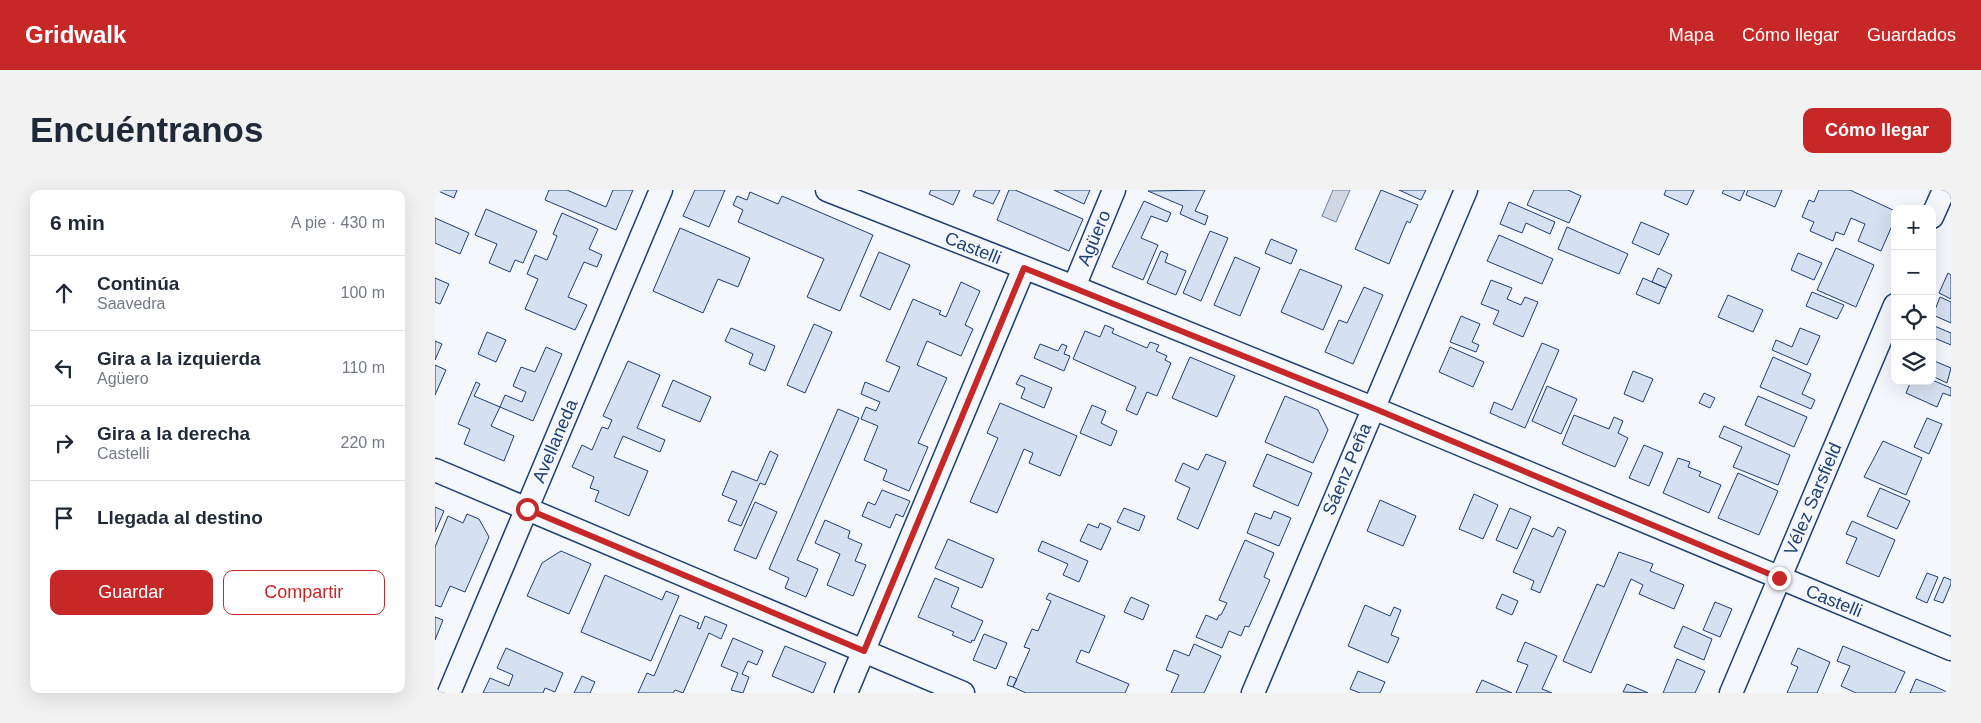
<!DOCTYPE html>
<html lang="es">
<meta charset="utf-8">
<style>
body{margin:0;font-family:Arial,sans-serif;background:#f2f2f3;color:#1f2937}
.controls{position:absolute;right:15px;top:15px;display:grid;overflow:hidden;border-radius:10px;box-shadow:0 5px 20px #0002}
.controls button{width:45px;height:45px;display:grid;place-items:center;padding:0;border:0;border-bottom:1px solid #e0e1e3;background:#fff;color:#1f2937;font:25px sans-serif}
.stop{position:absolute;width:15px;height:15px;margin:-11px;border:4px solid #c62828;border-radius:50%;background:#fff}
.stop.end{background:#c62828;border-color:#fff;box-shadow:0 1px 5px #0008}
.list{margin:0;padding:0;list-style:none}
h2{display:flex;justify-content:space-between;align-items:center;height:65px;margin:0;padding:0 20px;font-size:21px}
h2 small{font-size:16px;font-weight:400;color:#747a83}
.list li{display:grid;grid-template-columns:32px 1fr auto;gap:15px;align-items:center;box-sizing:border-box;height:75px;padding:0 20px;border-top:1px solid #e0e1e3}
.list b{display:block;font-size:19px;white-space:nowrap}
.list p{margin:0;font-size:16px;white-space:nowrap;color:#747a83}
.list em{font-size:16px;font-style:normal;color:#747a83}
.actions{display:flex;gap:10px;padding:15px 20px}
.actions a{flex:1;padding:11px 0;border:1px solid #c62828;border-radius:10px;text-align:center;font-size:18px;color:#c62828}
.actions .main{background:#c62828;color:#fff}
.icon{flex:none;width:28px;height:28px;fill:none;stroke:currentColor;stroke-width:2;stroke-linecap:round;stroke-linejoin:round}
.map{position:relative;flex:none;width:1516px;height:503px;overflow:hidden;border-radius:10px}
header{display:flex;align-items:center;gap:30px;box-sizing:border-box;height:70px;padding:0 25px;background:#c62828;color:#fff}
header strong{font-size:24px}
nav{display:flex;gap:28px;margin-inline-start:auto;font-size:18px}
.intro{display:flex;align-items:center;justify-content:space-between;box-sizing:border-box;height:120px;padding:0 30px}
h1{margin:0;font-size:35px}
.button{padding:12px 22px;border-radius:10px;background:#c62828;color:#fff;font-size:18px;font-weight:700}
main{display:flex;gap:30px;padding:0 30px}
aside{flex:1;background:#fff;border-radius:10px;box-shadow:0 5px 20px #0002}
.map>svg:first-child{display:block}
.water{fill:#cfd7e4;stroke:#687fa3}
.building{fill:#d5e0f0;stroke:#1d3f73}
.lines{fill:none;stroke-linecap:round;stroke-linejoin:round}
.street-casing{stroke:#1d3f73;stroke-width:25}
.street{stroke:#f4f7fb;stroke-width:22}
.route{stroke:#c62828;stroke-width:6}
.labels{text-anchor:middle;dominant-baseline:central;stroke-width:4;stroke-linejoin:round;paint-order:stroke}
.street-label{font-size:18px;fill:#1d3f73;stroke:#f4f7fb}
</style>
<header>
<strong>Gridwalk</strong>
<nav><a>Mapa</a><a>Cómo llegar</a><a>Guardados</a></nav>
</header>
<div class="intro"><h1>Encuéntranos</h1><a class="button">Cómo llegar</a></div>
<main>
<aside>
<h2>6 min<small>A pie · 430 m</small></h2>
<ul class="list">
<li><svg class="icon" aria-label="ahead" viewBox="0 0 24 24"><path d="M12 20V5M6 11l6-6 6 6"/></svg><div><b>Continúa</b><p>Saavedra</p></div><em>100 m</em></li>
<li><svg class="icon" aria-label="left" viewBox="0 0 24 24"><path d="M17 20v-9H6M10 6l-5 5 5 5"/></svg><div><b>Gira a la izquierda</b><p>Agüero</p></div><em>110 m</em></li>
<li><svg class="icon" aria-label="right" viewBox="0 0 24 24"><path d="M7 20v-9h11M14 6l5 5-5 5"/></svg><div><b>Gira a la derecha</b><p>Castelli</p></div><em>220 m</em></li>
<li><svg class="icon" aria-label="arrive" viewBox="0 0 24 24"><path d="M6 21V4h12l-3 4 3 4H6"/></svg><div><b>Llegada al destino</b></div></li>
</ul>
<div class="actions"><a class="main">Guardar</a><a>Compartir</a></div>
</aside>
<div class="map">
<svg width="1516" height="503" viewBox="0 0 1516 503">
<rect width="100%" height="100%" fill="#f4f7fb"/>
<path class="water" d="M898 0H915L901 32 887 26Z"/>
<path class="building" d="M1 0H22L19 8Z
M114 0H132L171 17 178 0H198L181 40 110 10Z
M260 0H290L274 37 248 26Z
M496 0H525L518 15 494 4Z
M541 0H565L558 14 538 6Z
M574 0H580L648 29 634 61 562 30Z
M619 0H655L649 14Z
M770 0 760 21 773 26 770 35 745 24 748 16 713 1Z
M946 0 983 15 975 33 972 31 954 74 920 59Z
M964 0H991L986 10Z
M1099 0H1133L1146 6 1134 33 1092 15Z
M1231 0H1259L1252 15 1229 5Z
M1289 0H1310L1305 11 1287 3Z
M1313 0H1347L1340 17 1311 5Z
M1384 0H1415L1460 21V29L1446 61 1423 51 1430 34 1416 28 1409 45 1401 42 1398 51 1375 41 1379 32 1367 27 1374 10 1379 12Z
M315 2 343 14 347 6 438 45 405 121 372 107 389 69 303 32 308 20 298 15 302 6 312 10Z
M709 11 736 23 732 32 716 26 706 48 723 55 708 90 677 77Z
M1074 12 1120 32 1115 44 1091 33 1087 43 1065 34Z
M51 19 102 41 88 73 80 70 75 82 54 73 62 54 40 45Z
M127 23 163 39 154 59 167 65 162 77 149 72 133 107 152 115 140 140 90 119 103 89 92 84 100 65 112 70 122 46 118 44Z
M0 28 34 43 25 64 0 53Z
M1206 32 1234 44 1224 65 1197 53Z
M1132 37 1193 64 1184 84 1123 59Z
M245 38 315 68 303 97 283 89 268 123 218 101Z
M775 41 793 48 766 111 748 103Z
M1064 45 1118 69 1107 94 1052 71Z
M836 49 862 60 856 74 830 63Z
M1401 58 1439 75 1421 117 1382 100Z
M726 61 733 64 730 72 751 81 741 105 712 93Z
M444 62 475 75 455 120 425 106Z
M1363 63 1387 73 1379 90 1356 80Z
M800 67 825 78 805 126 779 115Z
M1223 78 1237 85 1231 98 1217 92Z
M865 79 907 96 888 140 846 122Z
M1513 83 1516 85V109L1504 103Z
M0 88 14 94 5 114 0 112Z
M1208 88 1231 98 1224 114 1201 104Z
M1056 90 1077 98 1072 109 1086 115 1090 107 1103 112 1088 147 1058 134 1064 121 1046 114Z
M526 92 545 101 530 135 538 139 526 166 492 151 482 175 512 188 483 253 493 257 474 301 448 290 452 280 429 270 443 236 426 229 431 217 441 221 445 212 426 204 430 192 454 202 465 177 451 171 478 109 506 121 504 124 511 127Z
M929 97 948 105 918 174 890 162 904 130 912 133Z
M1377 102 1409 115 1402 129 1371 116Z
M1293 105 1328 120 1318 142 1283 127Z
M1505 107 1516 112V133L1498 125Z
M1026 126 1045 134 1037 152 1044 155 1041 162 1015 152Z
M379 134 397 142 370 203 352 195Z
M670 135 679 139 677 143 712 158 715 152 724 155 721 161 732 166 730 170 736 173 722 206 712 202 702 225 691 220 701 197 638 169 650 141 665 147Z
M1497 135 1516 143V155L1497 147Z
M296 138 340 156 330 181 314 174 318 164 290 151Z
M1365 138 1385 146 1372 175 1337 160 1341 150 1357 157Z
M52 142 71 150 61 172 43 164Z
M0 151 7 154 0 170Z
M1107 153 1124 160 1090 238 1055 223 1059 212 1077 220Z
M605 154 623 161 627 154 632 156 629 164 635 166 629 181 599 168Z
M111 157 127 164 98 231 65 217 70 205 87 212 91 202 78 196 86 177 100 182Z
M1015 157 1049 172 1038 197 1004 182Z
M755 167 800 186 782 227 737 208Z
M1338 167 1376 184 1367 204 1380 210 1376 219 1325 197Z
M1497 170 1516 178 1512 193 1497 186Z
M193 171 225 185 202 238 230 250 225 262 188 246 179 267 213 281 194 326 160 311 164 301 155 298 159 287 137 277 147 255 157 260 167 237 173 239 177 230 168 226Z
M0 175 11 180 0 205Z
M1198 181 1218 189 1208 212 1189 204Z
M586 185 617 198 609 218 586 208 590 198 581 194Z
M238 190 276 207 265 232 227 216Z
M1497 190 1516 198V206L1508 203 1502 217 1471 203 1476 191Z
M41 192 45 194 39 206 65 217 56 236 79 246 69 271 29 254 35 239 23 234Z
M1112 196 1142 209 1126 244 1097 231Z
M1269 203 1280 208 1275 218 1264 213Z
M850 206 883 220 893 240 878 273 830 252Z
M1323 206 1372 227 1359 257 1310 235Z
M565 213 642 246 625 286 594 273 598 263 589 259 562 323 535 312 563 248 552 243Z
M657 215 671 221 666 233 682 241 676 256 645 243Z
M403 219 424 228 362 370 383 379 371 407 350 398 354 388 334 379Z
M1139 225 1174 239 1179 227 1188 231 1183 243 1193 248 1180 277 1127 254Z
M1492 228 1507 234 1494 264 1479 257Z
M1289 236 1355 265 1343 295 1298 277 1307 257 1284 247Z
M1448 251 1487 268 1471 305 1429 287Z
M1209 255 1228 263 1214 296 1194 288Z
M335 261 343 265 330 295 325 293 306 336 293 331 302 311 287 305 297 281 322 291Z
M771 264 791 272 763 339 742 329 755 298 740 291 748 273 763 280Z
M832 264 877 283 863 316 818 296Z
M1243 268 1255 272 1253 277 1266 282 1264 286 1286 295 1274 323 1228 303Z
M1303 283 1343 301 1324 345 1283 328Z
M1445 298 1475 311 1462 339 1432 326Z
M447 300 475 311 468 327 461 324 455 338 427 326 433 312 440 315Z
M1039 304 1063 315 1048 349 1024 339Z
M945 310 981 326 968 356 932 341Z
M320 312 342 322 321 369 299 360Z
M0 317 9 321 0 342Z
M689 318 710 326 704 341 682 332Z
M1075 318 1096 327 1082 359 1061 350Z
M839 321 856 328 844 356 812 343 820 323 836 329Z
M32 324 44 329 54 347 30 402 15 396 6 417 0 415V357L13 326 28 333Z
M390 330 415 341 413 348 427 354 420 371 431 375 418 406 392 395 405 364 380 353Z
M1417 331 1460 350 1444 387 1411 373 1422 348 1411 344Z
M665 333 676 338 666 360 645 351 653 334 663 338Z
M1123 337 1131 341 1105 403 1096 399 1099 391 1078 382 1098 338 1118 347Z
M513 349 559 369 547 398 500 378Z
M810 350 839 363 829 387 835 390 814 437 810 436 806 446 794 441 787 458 761 447 771 425 782 430 784 425H786L792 413 784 410Z
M607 351 653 371 644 392 628 385 633 374 603 361Z
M126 361 156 374 134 424 92 406 107 373Z
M1184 362 1218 374 1215 381 1249 395 1239 419 1204 404 1208 395 1196 389 1156 483 1128 471 1162 394 1169 397Z
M1492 383 1503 387 1492 413 1481 408Z
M170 385 227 410 231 401 244 406 216 471 146 442Z
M1509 387 1516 390V394L1508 413 1499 410Z
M500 388 524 398 516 417 548 431 539 451 537 450 536 453 517 445 519 442 483 427Z
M614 403 670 426 654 463 646 460 641 472 694 494 690 503H591L578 497 595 459 589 457 597 439 603 441 616 411 611 409Z
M1067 404 1083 411 1077 425 1061 418Z
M696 407 714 415 708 430 689 422Z
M1280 412 1297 419 1285 447 1268 440Z
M930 415 955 426 959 417 966 420 956 445 964 448 953 473 913 456Z
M245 425 264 433 262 438 265 439 270 426 292 435 286 449 274 443 248 503 240 500 238 503H203L212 483 219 486Z
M0 427 8 430 0 450Z
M1248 436 1277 449 1269 470 1239 457Z
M549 444 572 453 561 479 538 470Z
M298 448 328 461 322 475 313 471 307 484 314 487 308 503 296 500 303 483 286 476Z
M1090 452 1122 466 1107 499 1117 503H1081L1093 475 1082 471Z
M759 454 786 466 769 503H736L744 485 731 480 739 460 754 466Z
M350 456 391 473 378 503 337 486Z
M1408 456 1470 482 1460 503H1421L1406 496 1415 476 1402 471Z
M71 458 128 483 120 502 110 498 108 503H48L55 488 74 496 78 485 62 478Z
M1363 458 1395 472 1382 503H1352L1363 477 1356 474Z
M1242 469 1270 481 1260 503H1228Z
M923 481 950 492 945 503H925L915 499Z
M147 486 160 492 155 503H139Z
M575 486 582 489 578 497 572 495Z
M1481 489 1499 496 1514 503H1475Z
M1047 490 1077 503H1041Z
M1192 494 1211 502 1213 503 1188 502Z"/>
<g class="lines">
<g class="street-casing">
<path id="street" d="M392 0 639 97 938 218 1516 459
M1497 27 1509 0
M639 97 679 0
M0 280 528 503
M14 503 226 0
M411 503 589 78
M818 503 1031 0
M1296 503 1460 115"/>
</g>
<use href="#street" class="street"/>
</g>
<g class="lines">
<path class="route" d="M92 319 429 461 589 78 938 218 1344 388"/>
</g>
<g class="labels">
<g class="street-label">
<text transform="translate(659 48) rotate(-67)">Agüero</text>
<text transform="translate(538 58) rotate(22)">Castelli</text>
<text transform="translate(120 251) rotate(-67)">Avellaneda</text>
<text transform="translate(912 279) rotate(-67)">Sáenz Peña</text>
<text transform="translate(1378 309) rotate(-67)">Vélez Sarsfield</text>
<text transform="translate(1399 411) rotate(22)">Castelli</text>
</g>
</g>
</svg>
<div class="controls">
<button>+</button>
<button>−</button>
<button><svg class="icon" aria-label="locate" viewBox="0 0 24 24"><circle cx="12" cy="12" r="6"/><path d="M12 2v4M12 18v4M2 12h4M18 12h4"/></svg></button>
<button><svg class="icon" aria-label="layers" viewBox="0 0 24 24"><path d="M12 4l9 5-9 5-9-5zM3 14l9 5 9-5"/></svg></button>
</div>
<div class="stop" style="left:92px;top:319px"></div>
<div class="stop end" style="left:1344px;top:388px"></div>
</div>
</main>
